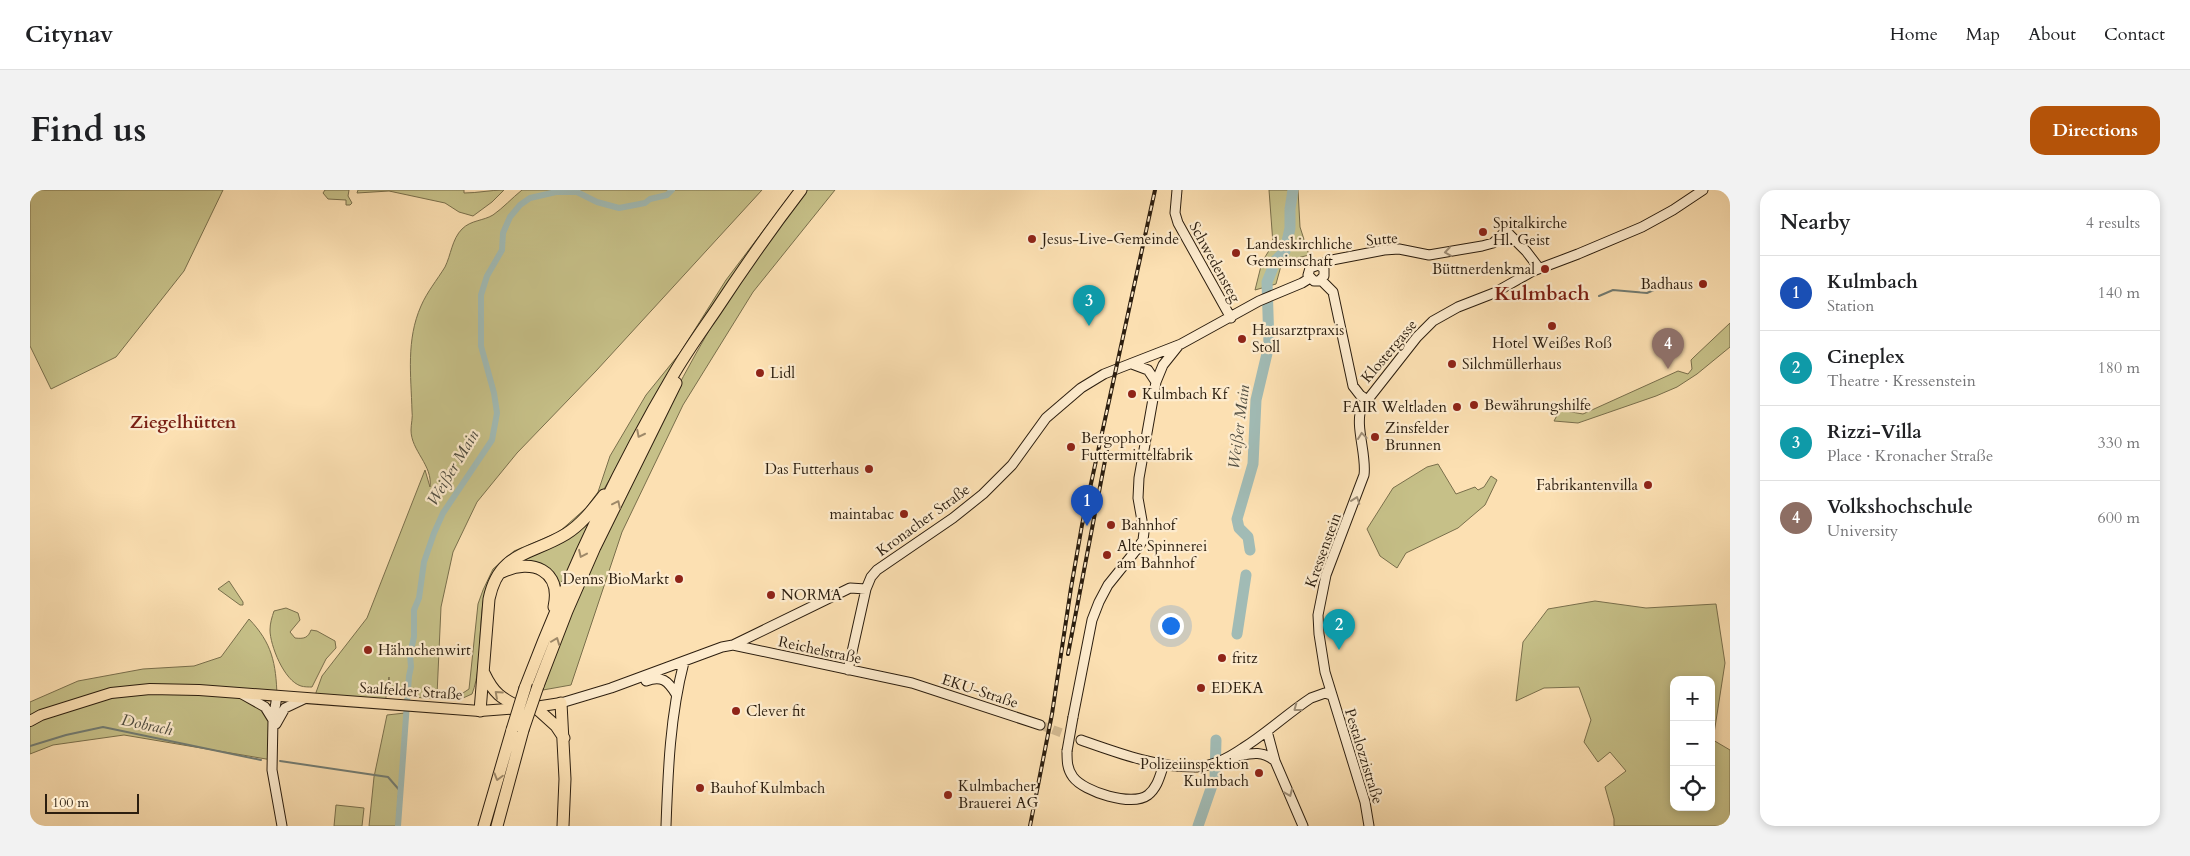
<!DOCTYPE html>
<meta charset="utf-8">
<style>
body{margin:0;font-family:Cardo,serif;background:#f2f2f2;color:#202124}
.controls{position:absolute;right:15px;bottom:15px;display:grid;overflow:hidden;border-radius:10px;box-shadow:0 2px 8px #0003}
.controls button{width:45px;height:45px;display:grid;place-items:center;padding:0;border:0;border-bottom:1px solid #e0e0e0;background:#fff;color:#202124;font:25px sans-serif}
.scale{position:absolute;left:15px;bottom:12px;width:94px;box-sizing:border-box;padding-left:5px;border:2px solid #2c1e0f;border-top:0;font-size:14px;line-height:18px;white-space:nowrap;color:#2c1e0f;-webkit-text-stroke:4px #fdebcd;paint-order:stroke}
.you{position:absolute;left:1140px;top:435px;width:18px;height:18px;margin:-12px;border:4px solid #fff;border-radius:50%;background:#1a73e8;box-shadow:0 0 0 8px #1a73e833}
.badge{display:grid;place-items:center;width:32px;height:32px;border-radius:50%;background:#b45309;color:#fff;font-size:16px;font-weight:700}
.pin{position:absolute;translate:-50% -41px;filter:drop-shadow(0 1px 2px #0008)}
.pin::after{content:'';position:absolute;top:26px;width:18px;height:15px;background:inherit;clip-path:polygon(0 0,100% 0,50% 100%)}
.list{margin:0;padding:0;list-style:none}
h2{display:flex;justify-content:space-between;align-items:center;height:65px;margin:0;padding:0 20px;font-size:21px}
h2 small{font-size:16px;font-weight:400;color:#757577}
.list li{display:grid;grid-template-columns:32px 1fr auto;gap:15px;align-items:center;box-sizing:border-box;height:75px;padding:0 20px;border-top:1px solid #e0e0e0}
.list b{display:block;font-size:19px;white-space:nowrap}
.list p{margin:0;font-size:16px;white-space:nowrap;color:#757577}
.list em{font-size:16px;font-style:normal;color:#757577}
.icon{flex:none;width:28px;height:28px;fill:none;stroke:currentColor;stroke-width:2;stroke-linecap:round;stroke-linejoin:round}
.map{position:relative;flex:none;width:1700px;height:636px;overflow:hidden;border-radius:15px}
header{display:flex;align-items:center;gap:30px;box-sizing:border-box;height:70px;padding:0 25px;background:#fff;border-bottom:1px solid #e0e0e0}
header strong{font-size:24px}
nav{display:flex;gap:28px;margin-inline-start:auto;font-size:18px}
.intro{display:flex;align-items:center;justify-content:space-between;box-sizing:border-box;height:120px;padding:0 30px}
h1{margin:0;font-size:35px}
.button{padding:12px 22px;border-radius:15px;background:#b45309;color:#fff;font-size:18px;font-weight:700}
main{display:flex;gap:30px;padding:0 30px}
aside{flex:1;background:#fff;border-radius:15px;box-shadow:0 2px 8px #0003}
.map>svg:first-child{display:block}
.green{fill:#c6c088;stroke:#796f4c;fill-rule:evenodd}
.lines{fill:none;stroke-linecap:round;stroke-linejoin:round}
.stream{stroke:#727c73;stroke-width:2}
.canal{stroke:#a1bbb5;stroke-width:6}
.river{stroke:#a1bbb5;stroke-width:11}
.secondary-tunnel{stroke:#d2b991;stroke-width:9;stroke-dasharray:9 4.5;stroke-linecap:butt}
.secondary-casing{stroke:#2c1e0f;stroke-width:11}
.primary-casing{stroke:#2c1e0f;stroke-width:12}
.highway-casing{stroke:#2c1e0f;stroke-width:13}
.secondary{stroke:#fdebcd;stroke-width:9}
.primary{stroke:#fce0b2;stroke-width:10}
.highway{stroke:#fce0b2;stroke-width:11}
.rail-casing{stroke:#2c1e0f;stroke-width:4}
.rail{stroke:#fdebcd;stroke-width:2;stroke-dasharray:5.5;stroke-linecap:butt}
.secondary-bridge-casing{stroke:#2c1e0f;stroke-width:11;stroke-linecap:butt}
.highway-bridge-casing{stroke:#2c1e0f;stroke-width:13;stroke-linecap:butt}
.secondary-bridge{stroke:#fdebcd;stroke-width:9}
.highway-bridge{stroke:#fce0b2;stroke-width:11}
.oneway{stroke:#9f8f78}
.oneway2{stroke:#9e8969}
.poi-dot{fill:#8f2418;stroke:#fdebcd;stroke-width:2}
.labels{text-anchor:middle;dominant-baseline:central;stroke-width:4.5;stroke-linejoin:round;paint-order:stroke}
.poi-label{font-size:15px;fill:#2c1e0f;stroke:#fdebcd;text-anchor:start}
.street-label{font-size:15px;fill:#2c1e0f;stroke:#fdebcd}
.water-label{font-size:16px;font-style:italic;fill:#4f4d41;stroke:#fdebcd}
.quarter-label{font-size:18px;font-weight:bold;fill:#7a1f14;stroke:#fdebcd}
.district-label{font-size:20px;font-weight:bold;fill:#7a1f14;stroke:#fdebcd}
</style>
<header>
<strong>Citynav</strong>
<nav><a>Home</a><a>Map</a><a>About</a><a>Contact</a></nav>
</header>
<div class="intro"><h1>Find us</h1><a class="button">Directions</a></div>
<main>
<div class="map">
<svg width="1700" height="636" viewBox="0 0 1700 636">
<rect width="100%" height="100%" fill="#fce0b2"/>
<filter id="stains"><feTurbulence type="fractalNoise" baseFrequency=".004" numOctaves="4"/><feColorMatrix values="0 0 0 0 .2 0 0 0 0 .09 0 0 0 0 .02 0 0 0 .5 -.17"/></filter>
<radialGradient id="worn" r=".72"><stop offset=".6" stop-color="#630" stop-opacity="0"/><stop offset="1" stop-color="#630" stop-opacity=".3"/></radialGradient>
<path class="green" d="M0 0H193L154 81 86 167 21 199 0 156Z
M295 0H319L318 6 322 13 320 15H316V10L298 9 293 3Z
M328 0H434V3C448 3 460 0 474 0L462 12 443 26 429 22 415 13 359 1 327 3Z
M492 0H732L566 181 487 263 447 312 423 362 411 417 407 505 433 503 439 499 448 414 453 400 463 379 484 361 529 342 556 318 568 302 580 266 616 205 650 163 696 90 764 0H767C713 71 665 144 618 219 596 253 583 293 556 323 545 335 533 344 519 350 498 360 472 365 460 388 445 419 455 471 442 504L433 508 406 509 360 505 359 487 355 514 284 508 292 486 337 428 395 280 400 297C403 275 381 261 381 240 381 234 383 227 382 221 381 185 376 150 391 116 397 102 407 90 415 77 421 65 422 49 432 39 441 30 453 31 463 25 473 18 482 8 492 0Z
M777 0H805L723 102 653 215 592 342 541 495 513 500 517 488 515 487C566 362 622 236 691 120 716 78 747 39 777 0Z
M1239 0H1268L1270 37 1279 65 1252 72 1246 94 1225 100 1232 72 1243 54Z
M1700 133V157L1667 184 1647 197 1626 206 1548 233 1524 231 1530 220 1553 224 1648 181 1658 184 1662 179 1661 170 1664 167Z
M1408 274 1426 304 1445 297 1448 300 1454 297 1461 286 1467 290 1455 315 1428 338 1376 363 1367 378 1350 366 1337 339 1363 298 1397 277Z
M567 318 531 405 526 393 488 372Z
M199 391 213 412V415H210L188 399Z
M1565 411 1616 418 1686 414 1695 473 1683 550 1700 560V636H1584V629L1575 597 1596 581 1580 562 1568 572 1554 552 1561 530 1549 497 1514 498 1486 511 1493 452 1518 419ZM1644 490H1681V617H1644Z
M256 418 268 423 270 430 260 442 265 448C274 449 278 448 281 440L287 441 305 451 306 458 296 469 282 497C279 497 274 497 271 496 254 491 240 455 240 440 240 433 242 427 244 421Z
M219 429C242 453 246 473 247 506L216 505 235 517 243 541 242 570 94 545 23 555 0 564V512L48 491 113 479 164 476 191 467Z
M375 523 366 636H339L344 587 357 525Z
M306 615 334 618 332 636H304Z"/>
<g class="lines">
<path class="stream" d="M1569 106 1583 100 1617 103 1633 96
M0 556 36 545 73 537 231 570
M250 571 358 587 371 602"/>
<path class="canal" d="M368 636 379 486 381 477 380 464 384 447V420L389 408 394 372 404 343 413 323 462 250 467 223 464 203 451 156V105L457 86 472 60 473 43 480 27 490 15 500 8 526 2H547L567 12 589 18 615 13 620 9 637 5 642 0"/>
<path class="river" d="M1220 360 1218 347 1209 338 1207 329 1223 274 1226 210 1239 155 1237 92 1246 70 1255 61 1260 38V19L1263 0
M1207 444 1216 385
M1168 636 1185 587 1186 550"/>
<path class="secondary-tunnel" d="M1010 535 1051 550"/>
<g class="secondary-casing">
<path id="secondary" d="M1147 0 1145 23 1148 33 1201 128
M1289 75 1294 79V86L1289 91H1284L1278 85 1280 78 1302 70 1354 60 1369 59 1399 65 1452 56 1463 53 1476 41 1496 61 1509 78
M1291 90 1303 102 1323 196 1330 205 1337 210
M1102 174 1118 180 1126 192
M703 455 820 398 836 399
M818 480 836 399 841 387 847 380 923 328 953 304 982 275 1016 228 1051 198 1074 184 1151 154 1229 111 1272 93 1280 88
M616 491C632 485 638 491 646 504
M212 504 235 517 243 530
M247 506 243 530 242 580 252 636
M531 513 581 498 692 457 703 455 882 493 1010 535
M1043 527 1062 430 1069 412 1078 395 1107 359 1113 350 1114 342 1108 308 1109 288 1126 192 1133 175 1149 155
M246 534 255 518 274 509
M1237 541 1245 571 1273 636
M1051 550C1088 563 1128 578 1167 577 1183 576 1200 567 1213 558 1237 543 1258 523 1281 508L1295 503 1301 505
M1037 561C1037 571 1037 579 1043 587 1054 602 1102 617 1118 605 1128 597 1130 585 1134 574
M1203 567C1219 564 1231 559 1245 571
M636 636C638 580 640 526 654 472
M1339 636 1335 612 1295 482 1289 444 1288 425 1296 385 1334 285C1337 265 1324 234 1332 217L1387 147 1403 131 1428 117 1464 103 1503 81 1548 64 1612 37 1643 20 1673 0"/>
</g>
<g class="primary-casing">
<path id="primary" d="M0 531 11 525 81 503 120 499 169 500 450 521 505 517 531 513"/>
</g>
<g class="highway-casing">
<path id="highway" d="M472 382C502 368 532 380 524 417
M454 483C464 504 471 508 491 518
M508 496 537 421 565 357 646 193
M495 498C536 391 584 285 642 187 655 164 671 142 686 120 713 79 741 39 771 0
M531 513 535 589 533 636
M505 517 526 536 534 548
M450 521 459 409C469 361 500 366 536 344 552 334 563 319 574 305
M454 636 482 540
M467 636 493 540"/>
</g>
<use href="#secondary" class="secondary"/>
<use href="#primary" class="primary"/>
<use href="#highway" class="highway"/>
<g class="rail-casing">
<path id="rail" d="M1038 464 1078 255
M1000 636 1022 524 1041 398 1052 335 1125 0"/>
</g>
<use href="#rail" class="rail"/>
<g class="secondary-bridge-casing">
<path id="secondary-bridge" d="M1037 561 1043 527"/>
</g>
<g class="highway-bridge-casing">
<path id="highway-bridge" d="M482 540 495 498
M493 540 508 496"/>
</g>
<use href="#secondary-bridge" class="secondary-bridge"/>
<use href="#highway-bridge" class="highway-bridge"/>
</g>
<defs><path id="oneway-chevron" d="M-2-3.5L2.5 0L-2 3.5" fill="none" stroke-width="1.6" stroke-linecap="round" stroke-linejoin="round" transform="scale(1.25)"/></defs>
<g class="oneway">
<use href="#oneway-chevron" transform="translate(1418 62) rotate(171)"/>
<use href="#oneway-chevron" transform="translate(1332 246) rotate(-97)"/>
<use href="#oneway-chevron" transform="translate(1326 310) rotate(-71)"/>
<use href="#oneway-chevron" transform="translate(1267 518) rotate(143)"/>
<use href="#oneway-chevron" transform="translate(1259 603) rotate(67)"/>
</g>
<g class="oneway2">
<use href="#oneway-chevron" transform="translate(610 244) rotate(117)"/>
<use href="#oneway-chevron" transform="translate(587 314) rotate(-64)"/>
<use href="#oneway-chevron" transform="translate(552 364) rotate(115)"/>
<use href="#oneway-chevron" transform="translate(526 451) rotate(-69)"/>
<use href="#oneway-chevron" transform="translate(468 504) rotate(-138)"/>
<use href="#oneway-chevron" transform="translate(468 587) rotate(106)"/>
</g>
<g class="poi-dot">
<circle cx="1453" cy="42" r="5"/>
<circle cx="1002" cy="49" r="5"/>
<circle cx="1206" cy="63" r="5"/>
<circle cx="1515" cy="79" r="5"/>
<circle cx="1673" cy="94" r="5"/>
<circle cx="1522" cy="136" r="5"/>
<circle cx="1212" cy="149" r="5"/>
<circle cx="1422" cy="174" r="5"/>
<circle cx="730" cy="183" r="5"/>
<circle cx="1102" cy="204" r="5"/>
<circle cx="1444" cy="215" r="5"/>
<circle cx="1427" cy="217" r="5"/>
<circle cx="1345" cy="247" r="5"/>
<circle cx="1041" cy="257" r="5"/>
<circle cx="839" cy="279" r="5"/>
<circle cx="1618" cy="295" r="5"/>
<circle cx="874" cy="324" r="5"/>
<circle cx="1081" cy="335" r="5"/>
<circle cx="1077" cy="365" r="5"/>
<circle cx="649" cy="389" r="5"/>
<circle cx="741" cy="405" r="5"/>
<circle cx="338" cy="460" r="5"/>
<circle cx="1192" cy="468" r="5"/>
<circle cx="1171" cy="498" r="5"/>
<circle cx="706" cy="521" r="5"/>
<circle cx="1229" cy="583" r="5"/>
<circle cx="670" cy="598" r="5"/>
<circle cx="918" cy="605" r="5"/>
</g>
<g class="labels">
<g class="poi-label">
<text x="1463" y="33">Spitalkirche<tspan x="1463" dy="17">Hl. Geist</tspan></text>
<text x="1012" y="49">Jesus-Live-Gemeinde</text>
<text x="1216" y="54">Landeskirchliche<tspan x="1216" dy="17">Gemeinschaft</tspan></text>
<text x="1505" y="79" text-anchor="end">Büttnerdenkmal</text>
<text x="1663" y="94" text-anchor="end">Badhaus</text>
<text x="1222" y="140">Hausarztpraxis<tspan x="1222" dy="17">Stoll</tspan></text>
<text x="1522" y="153" text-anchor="middle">Hotel Weißes Roß</text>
<text x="1432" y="174">Silchmüllerhaus</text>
<text x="740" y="183">Lidl</text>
<text x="1112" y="204">Kulmbach Kf</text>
<text x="1454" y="215">Bewährungshilfe</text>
<text x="1417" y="217" text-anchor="end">FAIR Weltladen</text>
<text x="1355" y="238">Zinsfelder<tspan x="1355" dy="17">Brunnen</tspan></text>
<text x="1051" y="248">Bergophor<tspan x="1051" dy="17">Futtermittelfabrik</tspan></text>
<text x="829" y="279" text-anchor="end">Das Futterhaus</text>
<text x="1608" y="295" text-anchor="end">Fabrikantenvilla</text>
<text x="864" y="324" text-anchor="end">maintabac</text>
<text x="1091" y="335">Bahnhof</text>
<text x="1087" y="356">Alte Spinnerei<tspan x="1087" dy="17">am Bahnhof</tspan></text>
<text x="639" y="389" text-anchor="end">Denns BioMarkt</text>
<text x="751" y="405">NORMA</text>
<text x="348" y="460">Hähnchenwirt</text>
<text x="1202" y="468">fritz</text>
<text x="1181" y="498">EDEKA</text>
<text x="716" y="521">Clever fit</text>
<text x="1219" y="574" text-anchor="end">Polizeiinspektion<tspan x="1219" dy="17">Kulmbach</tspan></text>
<text x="928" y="596">Kulmbacher<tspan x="928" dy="17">Brauerei AG</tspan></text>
<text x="680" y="598">Bauhof Kulmbach</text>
</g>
<g class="street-label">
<text transform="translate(1352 49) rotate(-5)">Sutte</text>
<text transform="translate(1185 72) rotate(61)">Schwedensteg</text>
<text transform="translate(1359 161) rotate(-50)">Klostergasse</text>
<text transform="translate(893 330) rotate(-36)">Kronacher Straße</text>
<text transform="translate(1293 360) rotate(-70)">Kressenstein</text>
<text transform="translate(790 460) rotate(12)">Reichelstraße</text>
<text transform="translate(381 501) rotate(4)">Saalfelder Straße</text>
<text transform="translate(950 501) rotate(18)">EKU-Straße</text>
<text transform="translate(1334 566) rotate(73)">Pestalozzistraße</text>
</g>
<g class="water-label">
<text transform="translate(1209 237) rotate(-83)">Weißer Main</text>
<text transform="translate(423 278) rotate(-59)">Weißer Main</text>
<text transform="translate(117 535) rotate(12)">Dobrach</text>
</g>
<g class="quarter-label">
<text x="153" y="232">Ziegelhütten</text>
</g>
<g class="district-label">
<text x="1512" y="103">Kulmbach</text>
</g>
</g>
<rect width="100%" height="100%" filter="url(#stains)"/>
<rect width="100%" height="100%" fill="url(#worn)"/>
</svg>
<div class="controls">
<button>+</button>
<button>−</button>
<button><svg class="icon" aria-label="locate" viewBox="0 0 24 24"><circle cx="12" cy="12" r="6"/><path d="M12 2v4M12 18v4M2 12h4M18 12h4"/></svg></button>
</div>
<div class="scale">100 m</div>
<div class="you"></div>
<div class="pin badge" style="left:1057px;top:336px;background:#1a4fb4">1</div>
<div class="pin badge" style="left:1309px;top:460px;background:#0f9aa8">2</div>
<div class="pin badge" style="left:1059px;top:136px;background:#0f9aa8">3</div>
<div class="pin badge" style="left:1638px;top:179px;background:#8d6e63">4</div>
</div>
<aside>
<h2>Nearby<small>4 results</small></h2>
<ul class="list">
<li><span class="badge" style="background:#1a4fb4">1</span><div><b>Kulmbach</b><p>Station</p></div><em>140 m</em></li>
<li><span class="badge" style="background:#0f9aa8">2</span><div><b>Cineplex</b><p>Theatre · Kressenstein</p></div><em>180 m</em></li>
<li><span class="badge" style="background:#0f9aa8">3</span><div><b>Rizzi-Villa</b><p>Place · Kronacher Straße</p></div><em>330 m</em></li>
<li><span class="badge" style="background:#8d6e63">4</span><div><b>Volkshochschule</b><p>University</p></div><em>600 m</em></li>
</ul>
</aside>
</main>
